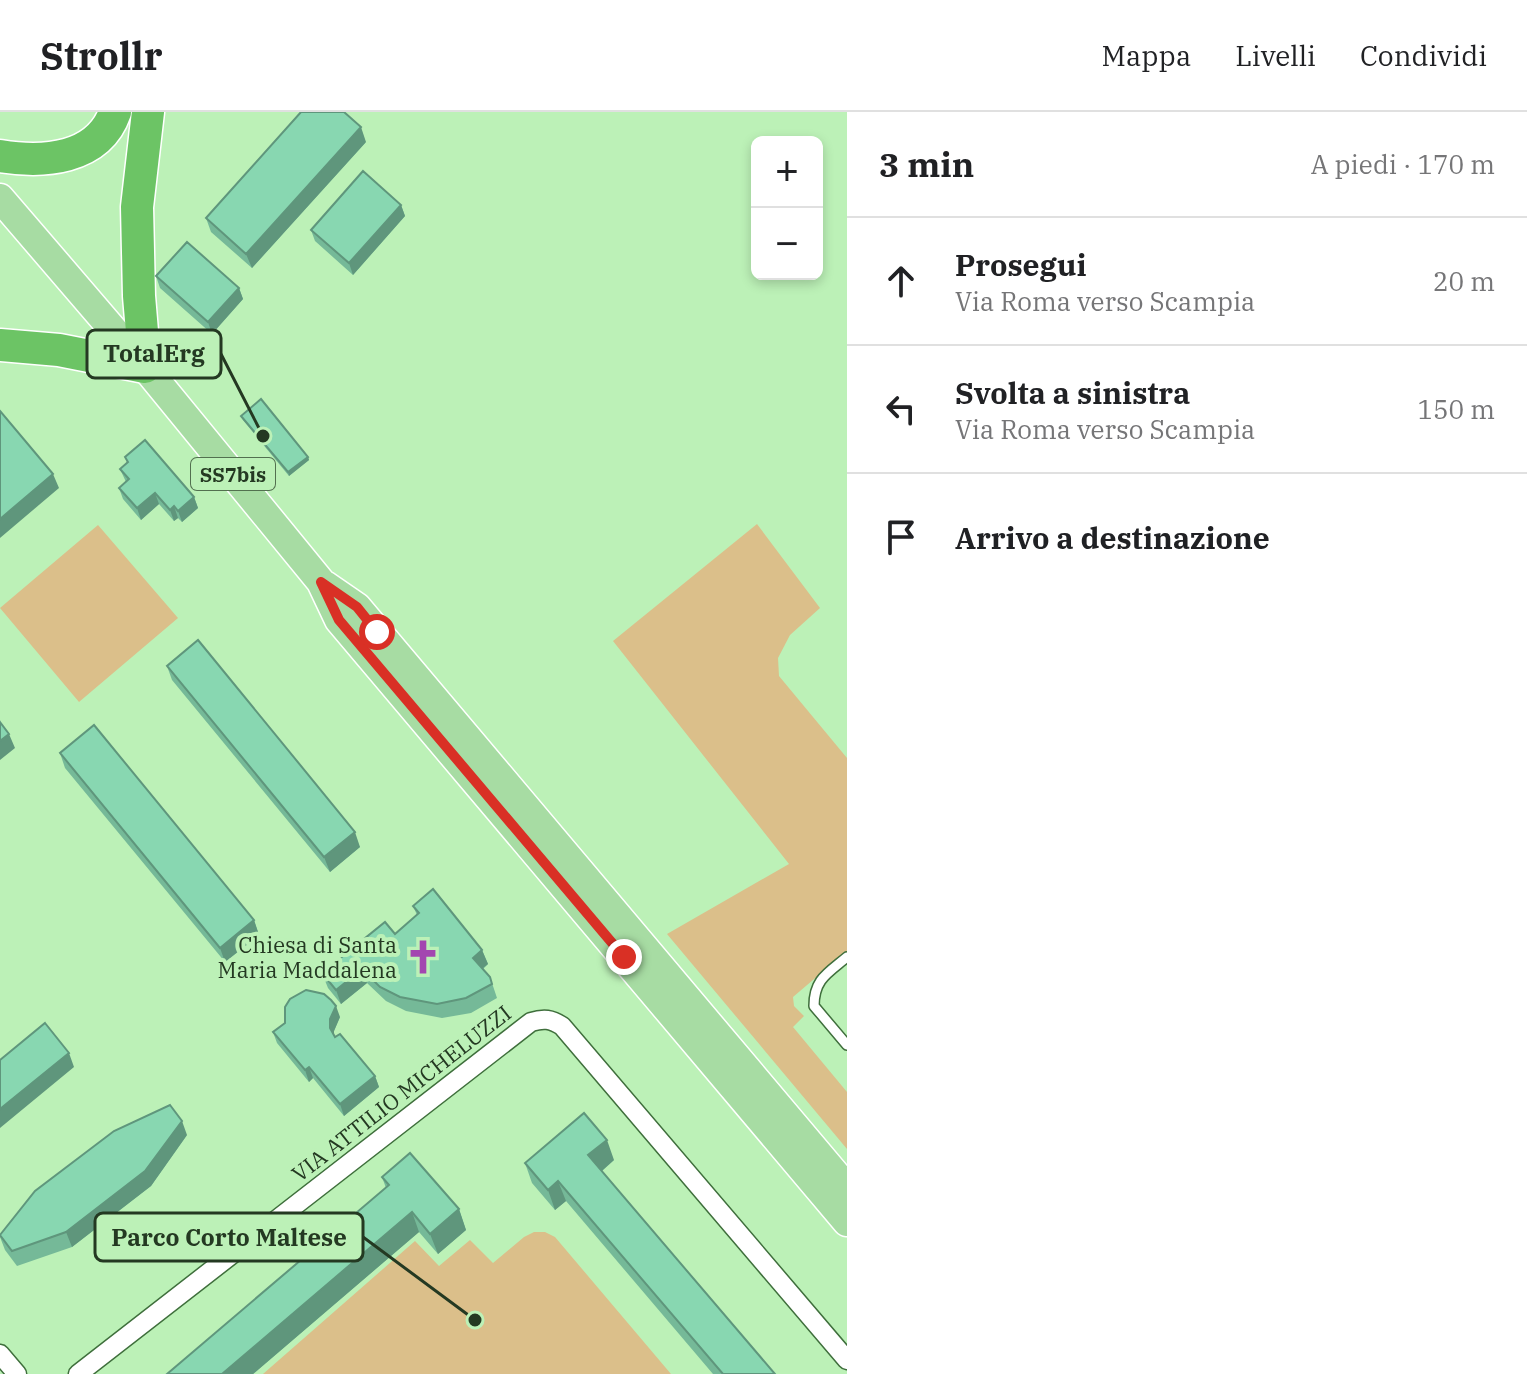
<!DOCTYPE html>
<html lang="it">
<meta charset="utf-8">
<style>
body{margin:0;font-family:"IBM Plex Serif",serif;background:#f6f6f6;color:#202124}
.controls{position:absolute;right:24px;top:24px;display:grid;overflow:hidden;border-radius:12px;box-shadow:0 4px 12px #0003}
.controls button{width:72px;height:72px;display:grid;place-items:center;padding:0;border:0;border-bottom:2px solid #e0e0e0;background:#fff;color:#202124;font:40px sans-serif}
.stop{position:absolute;width:24px;height:24px;margin:-18px;border:6px solid #d93025;border-radius:50%;background:#fff}
.stop.end{background:#d93025;border-color:#fff;box-shadow:0 2px 8px #0008}
.list{margin:0;padding:0;list-style:none}
h2{display:flex;justify-content:space-between;align-items:center;height:104px;margin:0;padding:0 32px;font-size:34px}
h2 small{font-size:26px;font-weight:400;color:#757577}
.list li{display:grid;grid-template-columns:52px 1fr auto;gap:24px;align-items:center;box-sizing:border-box;height:128px;padding:0 32px;border-top:2px solid #e0e0e0}
.list b{display:block;font-size:30px;white-space:nowrap}
.list p{margin:0;font-size:26px;white-space:nowrap;color:#757577}
.list em{font-size:26px;font-style:normal;color:#757577}
.icon{flex:none;width:44px;height:44px;fill:none;stroke:currentColor;stroke-width:2;stroke-linecap:round;stroke-linejoin:round}
.map{position:relative;flex:none;width:847px;height:1262px;overflow:hidden}
header{display:flex;align-items:center;gap:48px;box-sizing:border-box;height:112px;padding:0 40px;background:#fff;border-bottom:2px solid #e0e0e0}
header strong{font-size:38px}
nav{display:flex;gap:44px;margin-inline-start:auto;font-size:28px}
main{display:flex}
aside{flex:1;background:#fff}
.map>svg:first-child{display:block}
.green{fill:#dbbf8a}
.lines{fill:none;stroke-linecap:round;stroke-linejoin:round}
.lane-casing{stroke:#3f6f3c;stroke-width:12}
.street-casing{stroke:#3f6f3c;stroke-width:21}
.primary-casing{stroke:#fff;stroke-width:31}
.highway-casing{stroke:#fff;stroke-width:35}
.lane{stroke:#fff;stroke-width:9}
.street{stroke:#fff;stroke-width:18}
.primary{stroke:#a7dca3;stroke-width:28}
.highway{stroke:#6cc465;stroke-width:32}
.wall{fill:#75b998}
.shaded-wall{fill:#5f967c}
.building{fill:#88d7b1;stroke:#5f967c;stroke-width:2}
.route{stroke:#d93025;stroke-width:10}
.labels{text-anchor:middle;dominant-baseline:central;stroke-width:8;stroke-linejoin:round;paint-order:stroke}
.shield{fill:#bcf1b7;stroke:#52704f;stroke-width:2}
.shield-label{font-size:20px;font-weight:bold;fill:#243922}
.poi-label{font-size:22px;fill:#243922;stroke:#bcf1b7;text-anchor:end}
.street-label{font-size:22px;fill:#243922;stroke:#bcf1b7}
.leader{fill:none;stroke:#243922;stroke-width:3}
.callout-dot{fill:#243922;stroke:#bcf1b7;stroke-width:3}
.callout{fill:#bcf1b7;stroke:#243922;stroke-width:3}
.callout-label{font-size:24px;text-anchor:middle;font-weight:bold;fill:#243922}
</style>
<header>
<strong>Strollr</strong>
<nav><a>Mappa</a><a>Livelli</a><a>Condividi</a></nav>
</header>
<main>
<div class="map">
<svg width="847" height="1262" viewBox="0 0 847 1262">
<rect width="100%" height="100%" fill="#bcf1b7"/>
<path class="green" d="M757 412 820 496 790 523 778 546 779 564 847 646V839L793 885 794 894 804 904 793 915 847 980V1037L667 822 789 752 613 529Z
M98 413 178 506 79 590 0 496Z
M534 1120H545L555 1125 671 1262H263L415 1129 439 1154 470 1128 493 1151 524 1125Z"/>
<g class="lines">
<g class="lane-casing">
<path id="lane" d="M847 845C828 861 814 867 814 894L847 933"/>
</g>
<g class="street-casing">
<path id="street" d="M0 1242 17 1262
M78 1262 531 910C544 906 551 907 562 914L847 1248"/>
</g>
<g class="primary-casing">
<path id="primary" d="M0 86 145 255 321 470 339 508 847 1110
M325 473 357 495 847 1076"/>
</g>
<g class="highway-casing">
<path id="highway" d="M0 44C43 51 98 48 115 0
M0 233 59 238 145 255 139 184 137 95 148 0"/>
</g>
<use href="#lane" class="lane"/>
<use href="#street" class="street"/>
<use href="#primary" class="primary"/>
<use href="#highway" class="highway"/>
</g>
<path class="wall" d="M366 30 252 156 211 120 206 106Z
M401 93 405 104 353 163 315 129 311 118Z
M156 164 239 176 243 187 212 222 160 176Z
M241 304 308 345 309 348 289 364 243 308Z
M125 345 194 385 198 396 182 410 178 406 174 409 159 392 141 408 123 387 119 376 126 370 120 357 127 351Z
M167 554 360 735 330 760 172 568Z
M60 641 254 808 259 823 225 850 65 656Z
M413 794 482 838 488 852 483 857 490 865 497 886 471 901 442 906 406 899 386 889 367 871 341 892 328 876 322 861 395 822 417 803Z
M340 905 334 919V923L375 964 379 975 344 1004 313 966 309 970 277 931 273 920Z
M187 1023 151 1074 72 1135 17 1154 5 1138 0 1125Z
M614 1048 602 1059 775 1262H713L566 1089 555 1098 532 1071 525 1051Z
M382 1065 459 1097 466 1118 438 1142 419 1120 253 1262H167L386 1076Z"/>
<path class="shaded-wall" d="M361 15 366 30 252 156 246 142Z
M401 93 405 104 353 163 349 151Z
M239 176 243 187 212 222 208 210Z
M308 345 309 348 289 364 288 360Z
M53 362 59 376 0 426V407Z
M155 381 159 392 141 408 137 396Z
M194 385 198 396 182 410 178 399Z
M174 394 178 406 174 409 170 398Z
M9 622 15 636 0 648V629Z
M355 720 360 735 330 760 324 745Z
M254 808 259 823 225 850 220 836Z
M482 838 488 852 478 860 473 846Z
M362 857 367 871 341 892 336 878Z
M336 894 340 905 334 919V928L330 916V907Z
M69 941 74 955 0 1016V997Z
M309 955 313 966 309 970 305 958Z
M375 964 379 975 344 1004 340 992Z
M182 1009 187 1023 151 1074 72 1135 66 1120Z
M607 1028 614 1048 596 1064 588 1043Z
M558 1069 566 1089 555 1098 548 1078Z
M459 1097 466 1118 438 1142 430 1122Z
M412 1100 419 1120 253 1262H222Z"/>
<path class="building" d="M301 0H344L361 15 246 142 206 106Z
M363 59 401 93 349 151 311 118Z
M187 130 239 176 208 210 156 164Z
M261 287 308 345 288 360 241 304Z
M0 299 53 362 0 407Z
M145 328 194 385 178 399 174 394 170 398 155 381 137 396 119 376 129 367 120 357 128 350 125 345Z
M198 528 355 720 324 745 167 554Z
M0 610 9 622 0 629Z
M94 613 254 808 220 836 60 641Z
M433 777 482 838 473 846 490 865 492 872 466 886 437 892 400 885 380 875 362 857 336 878 322 861 385 810 395 822 419 801 413 794Z
M306 878 324 882 331 888 336 894 330 907V916L335 925 340 922 375 964 340 992 309 955 305 958 273 920 285 911V895L290 887Z
M45 911 69 941 0 997V948Z
M170 993 182 1009 145 1059 66 1120 12 1139 0 1123 35 1079 114 1019Z
M584 1001 607 1028 588 1043 775 1262H723L558 1069 548 1078 525 1051Z
M410 1041 459 1097 430 1122 412 1100 222 1262H167L389 1073 382 1065Z"/>
<g class="lines">
<path class="route" d="M377 520 357 495 321 470 339 508 624 845"/>
</g>
<defs>
<g id="church-bare" transform="scale(2.76)"><path d="M-1.2-6h2.4v3.5h3.3v2.4h-3.3V6h-2.4V-.1h-3.3v-2.4h3.3Z" fill="#a346b0" stroke="#bcf1b7" stroke-width="2.5" paint-order="stroke"/></g>
</defs>
<g fill-rule="evenodd">
<use href="#church-bare" x="423" y="845"/>
</g>
<g class="labels">
<rect class="shield" x="191" y="346" width="84" height="32" rx="6"/>
<g class="shield-label">
<text x="233" y="362">SS7bis</text>
</g>
<g class="poi-label">
<text x="397" y="832">Chiesa di Santa<tspan x="397" dy="25">Maria Maddalena</tspan></text>
</g>
<g class="street-label">
<text transform="translate(401 981) rotate(-38)">VIA ATTILIO MICHELUZZI</text>
</g>
</g>
<path class="leader" d="M263 324L221 242M475 1208L363 1125"/>
<g class="callout-dot">
<circle cx="263" cy="324" r="8"/>
<circle cx="475" cy="1208" r="8"/>
</g>
<g class="callout">
<rect x="87" y="218" width="134" height="48" rx="8"/>
<rect x="95" y="1101" width="268" height="48" rx="8"/>
</g>
<g class="callout-label">
<text x="154" y="250">TotalErg</text>
<text x="229" y="1134">Parco Corto Maltese</text>
</g>
</svg>
<div class="controls">
<button>+</button>
<button>−</button>
</div>
<div class="stop" style="left:377px;top:520px"></div>
<div class="stop end" style="left:624px;top:845px"></div>
</div>
<aside>
<h2>3 min<small>A piedi · 170 m</small></h2>
<ul class="list">
<li><svg class="icon" aria-label="ahead" viewBox="0 0 24 24"><path d="M12 20V5M6 11l6-6 6 6"/></svg><div><b>Prosegui</b><p>Via Roma verso Scampia</p></div><em>20 m</em></li>
<li><svg class="icon" aria-label="left" viewBox="0 0 24 24"><path d="M17 20v-9H6M10 6l-5 5 5 5"/></svg><div><b>Svolta a sinistra</b><p>Via Roma verso Scampia</p></div><em>150 m</em></li>
<li><svg class="icon" aria-label="arrive" viewBox="0 0 24 24"><path d="M6 21V4h12l-3 4 3 4H6"/></svg><div><b>Arrivo a destinazione</b></div></li>
</ul>
</aside>
</main>
